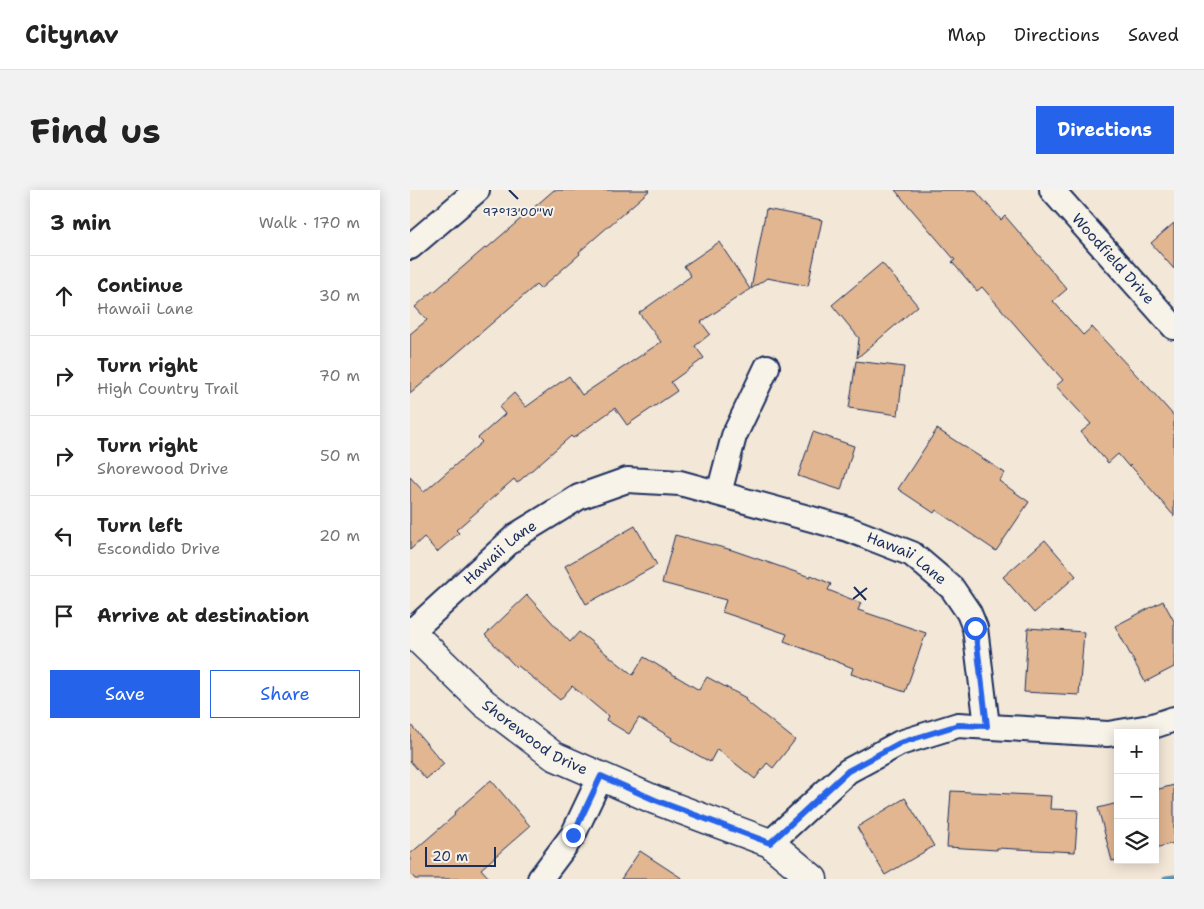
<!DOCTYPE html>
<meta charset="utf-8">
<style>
body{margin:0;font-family:"Shantell Sans",sans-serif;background:#f2f2f2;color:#222}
.controls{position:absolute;right:15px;bottom:15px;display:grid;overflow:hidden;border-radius:0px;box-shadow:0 2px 12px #0003}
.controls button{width:45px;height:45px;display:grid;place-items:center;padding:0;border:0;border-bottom:1px solid #e0e0e0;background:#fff;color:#222;font:25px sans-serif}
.scale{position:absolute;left:15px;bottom:12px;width:71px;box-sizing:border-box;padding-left:5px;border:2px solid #1b2f5e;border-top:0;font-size:14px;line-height:18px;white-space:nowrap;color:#1b2f5e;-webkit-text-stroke:4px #f7f3e8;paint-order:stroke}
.stop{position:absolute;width:15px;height:15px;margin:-11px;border:4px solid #2563eb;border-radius:50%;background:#fff}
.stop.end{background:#2563eb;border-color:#fff;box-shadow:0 1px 5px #0008}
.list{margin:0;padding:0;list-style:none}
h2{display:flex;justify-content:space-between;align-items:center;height:65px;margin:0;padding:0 20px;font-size:21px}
h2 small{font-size:16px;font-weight:400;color:#767676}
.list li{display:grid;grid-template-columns:32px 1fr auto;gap:15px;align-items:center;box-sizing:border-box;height:80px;padding:0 20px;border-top:1px solid #e0e0e0}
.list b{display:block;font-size:19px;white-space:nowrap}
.list p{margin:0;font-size:16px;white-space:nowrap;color:#767676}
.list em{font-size:16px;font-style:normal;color:#767676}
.actions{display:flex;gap:10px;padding:15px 20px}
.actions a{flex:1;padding:11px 0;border:1px solid #2563eb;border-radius:0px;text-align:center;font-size:18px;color:#2563eb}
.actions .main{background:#2563eb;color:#fff}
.icon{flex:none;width:28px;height:28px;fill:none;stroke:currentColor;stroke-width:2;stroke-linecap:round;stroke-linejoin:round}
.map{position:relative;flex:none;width:764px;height:689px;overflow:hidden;border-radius:0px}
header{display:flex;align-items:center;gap:30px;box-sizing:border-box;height:70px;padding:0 25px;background:#fff;border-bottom:1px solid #e0e0e0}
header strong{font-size:24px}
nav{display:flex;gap:28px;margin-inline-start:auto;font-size:18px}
.intro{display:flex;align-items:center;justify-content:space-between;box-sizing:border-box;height:120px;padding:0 30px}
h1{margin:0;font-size:35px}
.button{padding:12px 22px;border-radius:0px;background:#2563eb;color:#fff;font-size:18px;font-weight:700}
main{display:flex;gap:30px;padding:0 30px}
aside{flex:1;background:#fff;border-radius:0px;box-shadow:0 2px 12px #0003}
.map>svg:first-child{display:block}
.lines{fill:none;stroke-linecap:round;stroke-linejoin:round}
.stream{stroke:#5d92b1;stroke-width:7}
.building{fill:#e1b691;stroke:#1b2f5e}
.street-casing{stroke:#1b2f5e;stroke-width:28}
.secondary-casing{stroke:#1b2f5e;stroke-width:31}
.street{stroke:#f7f3e8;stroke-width:24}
.secondary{stroke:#f7f3e8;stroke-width:28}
.route{stroke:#2563eb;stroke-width:6}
.ticks{fill:none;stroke:#1b2f5e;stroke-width:2}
.labels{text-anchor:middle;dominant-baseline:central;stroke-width:4;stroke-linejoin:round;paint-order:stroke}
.street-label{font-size:15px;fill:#1b2f5e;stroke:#f7f3e8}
.ticks-label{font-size:12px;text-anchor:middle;fill:#1b2f5e;stroke:#f7f3e8;stroke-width:4;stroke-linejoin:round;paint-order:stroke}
</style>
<header>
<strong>Citynav</strong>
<nav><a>Map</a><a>Directions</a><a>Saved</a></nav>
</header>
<div class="intro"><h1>Find us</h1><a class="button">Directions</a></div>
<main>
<aside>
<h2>3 min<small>Walk · 170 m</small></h2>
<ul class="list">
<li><svg class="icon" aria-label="ahead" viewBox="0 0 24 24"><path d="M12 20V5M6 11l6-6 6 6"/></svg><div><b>Continue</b><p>Hawaii Lane</p></div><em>30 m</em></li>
<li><svg class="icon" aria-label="right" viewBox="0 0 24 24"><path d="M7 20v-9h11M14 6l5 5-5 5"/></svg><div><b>Turn right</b><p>High Country Trail</p></div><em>70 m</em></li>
<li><svg class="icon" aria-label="right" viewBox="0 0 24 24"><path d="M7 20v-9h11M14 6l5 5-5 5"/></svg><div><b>Turn right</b><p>Shorewood Drive</p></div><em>50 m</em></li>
<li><svg class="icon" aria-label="left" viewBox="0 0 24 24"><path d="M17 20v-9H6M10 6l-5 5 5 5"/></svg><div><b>Turn left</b><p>Escondido Drive</p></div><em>20 m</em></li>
<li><svg class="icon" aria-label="arrive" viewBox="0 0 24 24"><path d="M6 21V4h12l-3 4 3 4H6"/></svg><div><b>Arrive at destination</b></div></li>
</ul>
<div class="actions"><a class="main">Save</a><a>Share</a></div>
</aside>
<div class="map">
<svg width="764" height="689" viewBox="0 0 764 689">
<rect width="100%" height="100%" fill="#f3e7d7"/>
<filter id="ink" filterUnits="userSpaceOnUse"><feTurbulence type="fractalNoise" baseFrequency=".02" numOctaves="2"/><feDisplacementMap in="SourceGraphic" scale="10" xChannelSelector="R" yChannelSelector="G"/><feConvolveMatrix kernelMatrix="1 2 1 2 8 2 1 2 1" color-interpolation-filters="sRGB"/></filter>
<g filter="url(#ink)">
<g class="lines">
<path class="stream" d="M756 689 764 688"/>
</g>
<path class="building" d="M144 0H240L169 62 170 64 130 99 126 95 0 204V144L17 130 5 117 24 100 25 101 76 57 77 58Z
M485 0H565L591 30 595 26 632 69V70L657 99 643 111 673 145 682 137 731 190H732L764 226V326L720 275 719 277 708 264 698 273 671 242 681 234 646 196 653 190 572 97 567 101 542 72 545 70Z
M356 19 412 30 398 96 357 88 341 99Z
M764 33V79L741 53Z
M309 52 340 99 291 132 300 144 285 156 294 168 261 192 267 201 217 235 205 218 163 248 161 246 107 293 104 289 46 340 49 343 27 362 14 347 0 360V287L14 302 72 252 68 248 95 224 89 217 104 203 116 217 159 186 172 205 251 152 229 123 281 86 274 76Z
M472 73 508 116 447 168 449 148 422 115Z
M446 171 494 177 488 225 439 218Z
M527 239 595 283 589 291 619 312 586 361 526 320 524 323 488 299Z
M403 242 444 256 431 300 388 286Z
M225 336 247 375 176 414 155 376Z
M265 345 322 360 400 387 401 385 421 394 418 400 451 413 448 420 516 443 495 502 441 484 443 478 374 451 377 444 312 422 316 410 252 393Z
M635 350 666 386 624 423 593 387Z
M117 405 160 452 169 442 223 485 234 467 289 500 297 487 336 508 335 510 385 550 363 578 357 573 345 589 307 559 300 572 261 550 262 548 229 528 219 544 196 530 198 526 162 496 150 510 107 475 106 477 75 445Z
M753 411 764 431V477L735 492 705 436Z
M618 438 674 442 669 505 614 502Z
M0 534 34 574 16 589 0 571Z
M81 590 120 636 71 679 80 689H5L0 683V664L45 625 44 623Z
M764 595V653L745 658V600Z
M541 601 641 606 640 619 668 620 665 662 587 658V660L537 657Z
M495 608 524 656 475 685 447 637Z
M708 613V670L702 671 688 618Z
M230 661 273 689H211Z"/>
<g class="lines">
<g class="street-casing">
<g id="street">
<path id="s1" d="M642 0 764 137"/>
<path d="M0 57 67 0"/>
<path d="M309 303 324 246 357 177"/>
<path id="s2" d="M0 443 107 345 169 307 217 290 270 293 438 339 502 364 542 398 559 423 565 438 577 536"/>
<path d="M360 653 438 581 490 553 548 535 698 544 740 537 764 529"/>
<path d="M130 689 163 645 191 586"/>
</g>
</g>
<g class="secondary-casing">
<g id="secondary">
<path id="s3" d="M0 441 74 513 144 566 245 610 360 653 403 689"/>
</g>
</g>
<use href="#street" class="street"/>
<use href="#secondary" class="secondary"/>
</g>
</g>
<g class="lines" filter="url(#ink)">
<path class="route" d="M163 645 191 586 245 610 360 653 438 581 490 553 548 535 577 536 565 438"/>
</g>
<path class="ticks" d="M99 0 108 9M444 397 456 410M443 409 457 398"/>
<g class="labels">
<g class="street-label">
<text stroke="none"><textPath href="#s1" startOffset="92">Woodfield Drive</textPath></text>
<text stroke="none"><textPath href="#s2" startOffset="121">Hawaii Lane</textPath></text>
<text stroke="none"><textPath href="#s2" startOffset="562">Hawaii Lane</textPath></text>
<text stroke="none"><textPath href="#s3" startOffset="165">Shorewood Drive</textPath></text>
</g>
</g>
<g class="ticks-label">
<text x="108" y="26">97°13'00"W</text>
</g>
</svg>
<div class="controls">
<button>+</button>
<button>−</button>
<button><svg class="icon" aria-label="layers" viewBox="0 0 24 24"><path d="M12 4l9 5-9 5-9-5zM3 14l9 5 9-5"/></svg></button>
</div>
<div class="scale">20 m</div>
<div class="stop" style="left:565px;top:438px"></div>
<div class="stop end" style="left:163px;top:645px"></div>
</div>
</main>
